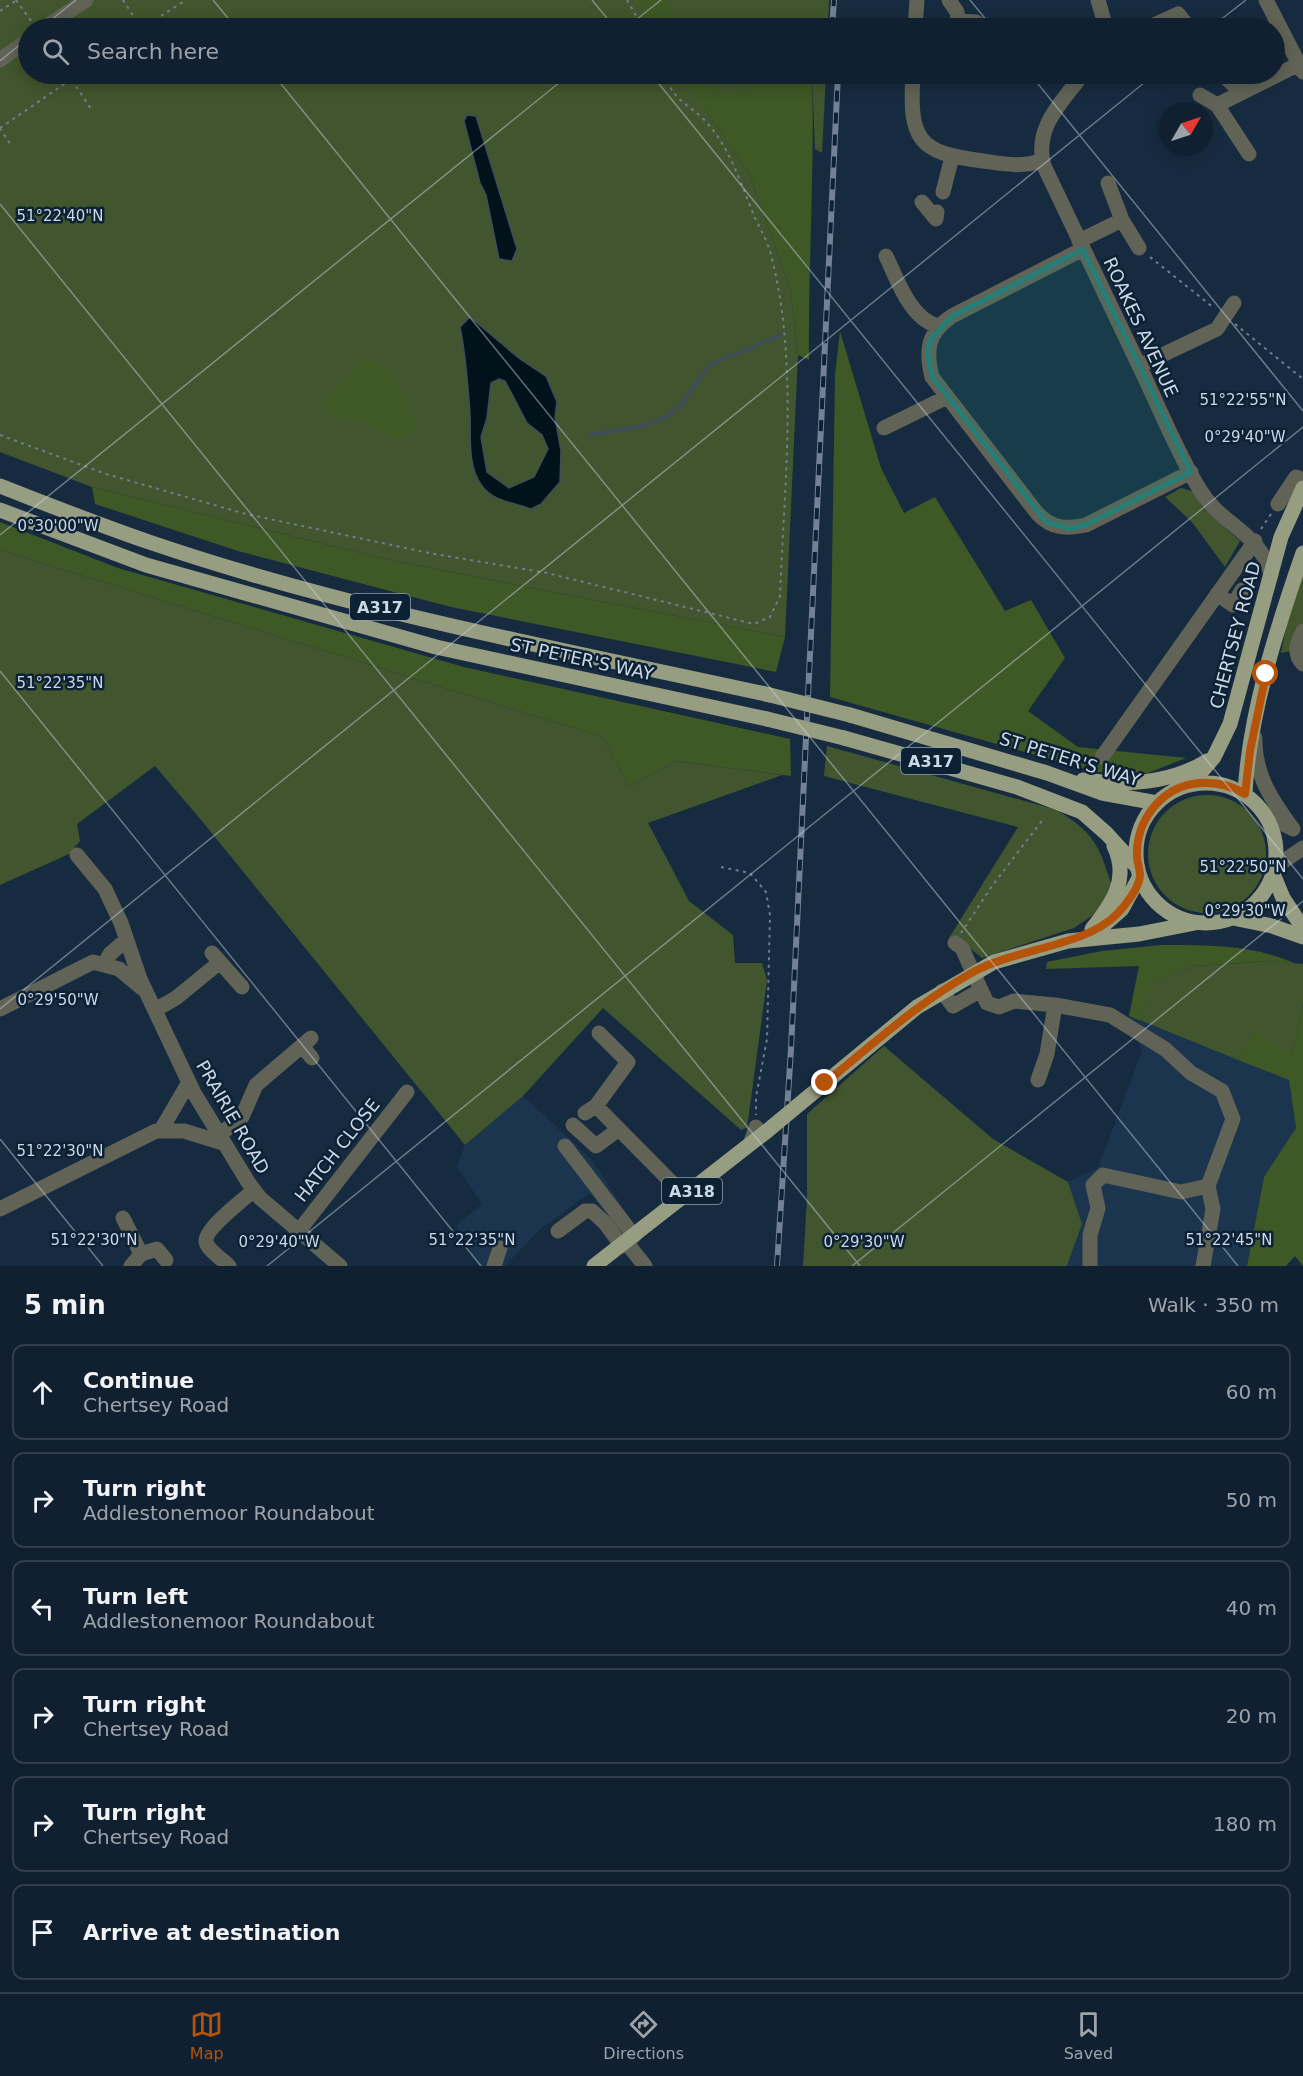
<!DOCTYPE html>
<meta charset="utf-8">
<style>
body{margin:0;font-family:"DejaVu Sans",sans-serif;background:#1e2d3c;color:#f1f3f6}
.compass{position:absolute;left:1159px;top:102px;width:54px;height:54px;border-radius:50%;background:#112030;box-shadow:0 3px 15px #0003;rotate:51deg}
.stop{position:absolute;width:18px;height:18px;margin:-14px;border:4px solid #b45309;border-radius:50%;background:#fff}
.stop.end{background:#b45309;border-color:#fff;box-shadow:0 2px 6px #0008}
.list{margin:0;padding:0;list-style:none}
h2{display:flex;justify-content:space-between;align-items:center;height:78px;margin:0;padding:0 24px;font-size:26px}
h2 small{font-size:20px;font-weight:400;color:#9ca3ab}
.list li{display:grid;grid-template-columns:39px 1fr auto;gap:18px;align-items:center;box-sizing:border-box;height:96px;margin:0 12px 12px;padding:0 12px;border:2px solid #303e4c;border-radius:12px}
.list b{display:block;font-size:22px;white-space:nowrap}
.list p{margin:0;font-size:20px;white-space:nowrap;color:#9ca3ab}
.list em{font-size:20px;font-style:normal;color:#9ca3ab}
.icon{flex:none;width:33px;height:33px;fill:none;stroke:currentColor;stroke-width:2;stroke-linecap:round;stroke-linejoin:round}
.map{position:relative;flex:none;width:1303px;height:1266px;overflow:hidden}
.search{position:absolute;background:#112030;box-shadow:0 3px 15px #0003;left:18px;right:18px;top:18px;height:66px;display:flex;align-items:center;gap:15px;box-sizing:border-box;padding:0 21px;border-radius:33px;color:#9ca3ab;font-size:22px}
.sheet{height:726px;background:#112030}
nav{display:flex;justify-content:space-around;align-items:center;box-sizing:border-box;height:84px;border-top:2px solid #303e4c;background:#112030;font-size:16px;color:#9ca3ab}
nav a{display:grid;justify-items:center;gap:3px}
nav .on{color:#b45309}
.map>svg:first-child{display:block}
.built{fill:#1c354f}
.green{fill:#41562e}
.forest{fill:#3e5826}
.water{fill:#01121b;stroke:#3e4d58;stroke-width:1.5;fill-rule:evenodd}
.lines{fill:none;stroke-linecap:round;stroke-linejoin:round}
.stream{stroke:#3e4d58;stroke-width:4}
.path{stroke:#6e7e90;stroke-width:2;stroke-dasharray:3 4.5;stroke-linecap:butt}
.minor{stroke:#606356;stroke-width:15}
.major{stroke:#979d81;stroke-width:15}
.rail-casing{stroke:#728294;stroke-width:6}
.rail{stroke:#0d2135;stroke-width:4;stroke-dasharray:11;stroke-linecap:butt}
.major-bridge{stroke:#979d81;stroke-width:15}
.route{stroke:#b45309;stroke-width:8}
.marked{fill:#22807a;fill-opacity:0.2;stroke:#22807a;stroke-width:4.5;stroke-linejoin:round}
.ticks{fill:none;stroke:#cbd8e6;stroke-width:1.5;stroke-opacity:0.45}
.labels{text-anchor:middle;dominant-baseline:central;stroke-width:5;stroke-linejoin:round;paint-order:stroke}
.shield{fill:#0d2135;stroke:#92a1b1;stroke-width:1.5}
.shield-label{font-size:16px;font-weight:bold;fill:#cbd8e6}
.street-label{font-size:18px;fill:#cbd8e6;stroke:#0d2135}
.ticks-label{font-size:15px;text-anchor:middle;fill:#cbd8e6;stroke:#0d2135;stroke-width:5;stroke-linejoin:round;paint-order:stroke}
</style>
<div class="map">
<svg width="1303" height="1266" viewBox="0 0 1303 1266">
<rect width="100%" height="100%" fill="#172b40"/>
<path class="built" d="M1129 1016 1289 1080 1296 1129 1264 1177 1247 1266H1067L1082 1224 1068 1182 1098 1168 1142 1051Z
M523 1096 592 1160 633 1223 619 1233 590 1193 540 1229 505 1266H479L456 1226 482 1204 457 1167 465 1145Z"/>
<path class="green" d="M0 0H829L828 28H28V74H781L703 107 750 175 791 292 798 355 785 637 394 561 92 487 0 452Z
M812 74H826L822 153 815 149Z
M1181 488 1192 491 1204 509 1240 541 1225 567 1192 522 1165 497Z
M0 550 603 737 629 787 676 761 782 775 648 823 689 901 733 935 735 963H762L767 980 747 1128 741 1130 603 1008 523 1096 465 1145 202 821 155 766 77 824 80 841 69 854 0 885Z
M1303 575V631L1296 650 1281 653 1288 617Z
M827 746 1057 810C1094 833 1099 845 1112 886L1099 911 1074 928 982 958 971 949 949 938 1018 827 824 776Z
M1148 854a59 59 0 1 1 118 0a59 59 0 1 1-118 0Z
M1271 961 1303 964V1005L1292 1056 1256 1032 1238 1060 1142 1021 1151 981 1195 966Z
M884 1046 993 1139 1068 1182 1082 1224 1067 1266H803L807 1198V1114Z"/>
<path class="forest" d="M638 0H668L681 28H653Z
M680 74H702L707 85 728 96 781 74H812C815 169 808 265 809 360L798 355 791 292 750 175Z
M840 331 881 468 904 513 935 497 1005 611 1031 600 1065 658 1028 711 1078 747 1186 758 1148 773 1096 772 830 697 835 375Z
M363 358C368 360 375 361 380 364 395 374 417 411 417 429L400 441 385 435 361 421 333 417 321 405Z
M92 487 394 561 785 637 776 672 451 607 238 551 95 504Z
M0 522 118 568 464 667 790 739 791 776 676 761 629 787 603 737 0 550Z
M1161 945C1207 945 1253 944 1296 964L1271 961 1195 966 1152 981 1142 1021 1129 1016 1139 966 1046 969 1047 962 1102 951Z
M1303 1005V1266L1295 1256 1286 1266H1247L1264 1177 1296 1128 1289 1080 1238 1060 1256 1031 1292 1055Z"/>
<path class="water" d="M467 115 476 116 517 249 512 261 499 259 486 195 480 183 464 121Z
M470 317 520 359 546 376 557 402 555 417 561 451 560 482 541 504 531 509C515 503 492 501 482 486 467 466 471 437 470 414 468 385 466 356 460 327ZM499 379 505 381 527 423 542 435 548 449 534 477 509 488 487 472 481 437 487 418 491 383Z"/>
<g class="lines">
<path class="stream" d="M589 435 643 426 666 417 680 406 710 365 781 335"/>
<path class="path" d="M16 0 32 22
M123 0 141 28
M627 0 643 28
M0 11 17 0
M142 28 186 0
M68 74 91 109
M0 128 79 74
M0 128 12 147
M1150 257 1214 308
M1235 324 1303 379
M0 435 106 474 246 514 429 553 547 573 754 624 770 617 780 596C784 487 799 362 771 255 768 243 761 230 755 218 742 187 731 150 708 124 691 104 673 103 665 74
M1261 529 1271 514
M721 867 750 873 766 892 770 915 767 1039 756 1097V1115
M961 933 992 886 1044 818"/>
<path class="minor" d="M949 0 957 12 959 28
M1098 0 1106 28
M1266 0 1303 72
M958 21 976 22 984 27
M44 28 86 0
M915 28 917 0
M1147 28 1178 14 1189 28
M0 60 28 40
M913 74C909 139 917 153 983 161 1004 164 1022 168 1043 160
M1083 74C1062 102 1033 128 1044 166 1078 236 1111 306 1144 376 1162 414 1178 454 1200 490 1221 526 1260 531 1271 575
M1222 74 1241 92
M1200 95 1217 105 1249 154
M1217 105 1299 64
M1108 183 1122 220 1139 248
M943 192 952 157
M922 202 936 219 937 212
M1079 241 1122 220
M1083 249 952 316C928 332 925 350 932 377L1037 513C1052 529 1066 529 1086 525L1191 472
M886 256C897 279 910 319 938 326
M1139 366 1217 329 1234 303
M884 428 947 397
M1278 504 1296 477 1303 480
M1217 594 1233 605 1242 590
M1303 631C1297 643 1293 654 1303 664
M1255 738C1254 774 1272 801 1293 829
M1102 757 1255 541
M1265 814 1289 827
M77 855 105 889 121 923 140 979 194 1093 248 1182 260 1198 340 1266
M1275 867 1303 848
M212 953 242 987
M104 964 110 954 126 940
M981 990 987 1003 999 1007 1014 1001 1055 1005 1047 1054 1038 1080
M942 991 953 1006 981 990 962 948 955 943
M1055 1005 1110 1015 1165 1049 1191 1073 1222 1091 1233 1119 1208 1186 1181 1192 1103 1175 1093 1185 1098 1208 1090 1235V1266
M0 1009 93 962 119 969 143 989
M155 1010 176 998 220 962
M302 1046 312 1058
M596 1106 685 1196
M585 1113 596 1106 628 1062 599 1033
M573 1125 596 1146 619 1129
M161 1130 189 1082
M218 1136 242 1117 256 1085 311 1038
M751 1142 756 1127
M565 1146 634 1236
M0 1209 156 1131H184L223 1143
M123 1218 141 1254 131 1266
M558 1231 585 1211H592L605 1223 622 1246
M298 1232 407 1092
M626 1242 645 1266
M141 1254 157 1249 166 1260
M229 1266C223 1260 208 1250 206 1242 204 1229 244 1199 254 1190
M494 1266 500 1248
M1203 1266 1213 1209 1208 1186"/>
<path class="major" d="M0 486C49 505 99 525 149 542 348 610 564 650 770 695
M0 510 146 565 436 647 767 719
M850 715 1047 773 1102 793 1157 803
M844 738 1017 787 1082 812 1107 834 1138 868
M1083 780C1126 786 1170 784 1207 761
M1136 853a70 70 0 1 1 140 0a70 70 0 1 1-140 0Z
M1190 785 1214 757 1230 724 1281 537 1303 488
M1245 794C1249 714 1277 628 1303 553
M1273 874 1283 898 1303 928
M1233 918 1272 926 1303 937
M1106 923 1122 909 1140 876
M1092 929C1112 904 1130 879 1114 846
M825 1083 917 1007 994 962 1068 941 1139 934 1195 923
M594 1266 767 1131"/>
<g class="rail-casing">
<path id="rail" d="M832 28 834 0
M777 1266 791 1049 838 74"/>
</g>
<use href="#rail" class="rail"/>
<path class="major-bridge" d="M770 695 850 715
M767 719 844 738
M767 1131 825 1083"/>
</g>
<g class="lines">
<path class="route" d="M825 1083C873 1044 920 1001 975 971 1016 949 1086 946 1117 914 1125 906 1140 887 1140 875 1140 868 1136 860 1137 853 1137 821 1160 790 1192 784 1211 781 1229 784 1245 794L1250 751 1266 674"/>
</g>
<path class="marked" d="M1083 249 1191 472 1086 525 1070 529 1046 522 932 377 927 351 931 338 952 316Z"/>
<path class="ticks" d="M213 0 236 28M592 0 615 28M970 0 993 28M41 28 76 0M626 28 661 0M1210 28 1246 0M0 61 28 38M273 74 1238 1266M651 74 1303 879M1030 74 1303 411M0 204 860 1266M0 535 570 74M0 671 481 1266M0 1009 1155 74M0 1139 103 1266M267 1266 1303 427M852 1266 1303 901"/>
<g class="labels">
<g class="shield">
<rect x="350" y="594" width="60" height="26" rx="4.5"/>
<rect x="901" y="748" width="60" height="26" rx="4.5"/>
<rect x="662" y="1178" width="60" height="26" rx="4.5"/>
</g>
<g class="shield-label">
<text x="380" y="607">A317</text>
<text x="931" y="761">A317</text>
<text x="692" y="1191">A318</text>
</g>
<g class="street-label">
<text transform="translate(1141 327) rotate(65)">ROAKES AVENUE</text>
<text transform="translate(1235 635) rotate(-75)">CHERTSEY ROAD</text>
<text transform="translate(582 659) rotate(12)">ST PETER'S WAY</text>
<text transform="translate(1070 759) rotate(17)">ST PETER'S WAY</text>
<text transform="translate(233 1117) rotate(60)">PRAIRIE ROAD</text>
<text transform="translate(337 1150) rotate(-52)">HATCH CLOSE</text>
</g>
</g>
<g class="ticks-label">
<text x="60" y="221">51°22'40"N</text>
<text x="1243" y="405">51°22'55"N</text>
<text x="1245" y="442">0°29'40"W</text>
<text x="58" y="531">0°30'00"W</text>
<text x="60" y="688">51°22'35"N</text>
<text x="1243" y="872">51°22'50"N</text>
<text x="1245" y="916">0°29'30"W</text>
<text x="58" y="1005">0°29'50"W</text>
<text x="60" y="1156">51°22'30"N</text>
<text x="94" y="1245">51°22'30"N</text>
<text x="472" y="1245">51°22'35"N</text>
<text x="1229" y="1245">51°22'45"N</text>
<text x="279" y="1247">0°29'40"W</text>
<text x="864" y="1247">0°29'30"W</text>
</g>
</svg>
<svg class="compass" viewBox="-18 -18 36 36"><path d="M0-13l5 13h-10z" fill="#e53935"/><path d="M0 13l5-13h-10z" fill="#9ca3ab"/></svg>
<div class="stop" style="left:1266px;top:674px"></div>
<div class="stop end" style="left:825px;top:1083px"></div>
<div class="search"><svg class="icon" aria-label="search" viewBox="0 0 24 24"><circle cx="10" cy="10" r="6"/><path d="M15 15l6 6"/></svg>Search here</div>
</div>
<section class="sheet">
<h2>5 min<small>Walk · 350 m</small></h2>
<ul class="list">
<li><svg class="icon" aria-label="ahead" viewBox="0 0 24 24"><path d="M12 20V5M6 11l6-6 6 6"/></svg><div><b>Continue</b><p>Chertsey Road</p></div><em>60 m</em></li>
<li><svg class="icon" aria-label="right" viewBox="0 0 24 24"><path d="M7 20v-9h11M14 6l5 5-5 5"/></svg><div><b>Turn right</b><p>Addlestonemoor Roundabout</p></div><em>50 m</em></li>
<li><svg class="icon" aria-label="left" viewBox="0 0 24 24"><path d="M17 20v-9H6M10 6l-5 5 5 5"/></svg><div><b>Turn left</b><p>Addlestonemoor Roundabout</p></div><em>40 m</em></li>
<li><svg class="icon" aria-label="right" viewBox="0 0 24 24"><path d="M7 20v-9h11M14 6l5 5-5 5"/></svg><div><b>Turn right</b><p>Chertsey Road</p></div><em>20 m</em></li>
<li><svg class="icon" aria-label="right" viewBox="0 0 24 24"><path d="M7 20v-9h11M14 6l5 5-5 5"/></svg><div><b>Turn right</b><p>Chertsey Road</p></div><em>180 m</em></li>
<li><svg class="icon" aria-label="arrive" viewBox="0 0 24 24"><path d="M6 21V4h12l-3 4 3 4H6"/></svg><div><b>Arrive at destination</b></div></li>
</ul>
</section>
<nav>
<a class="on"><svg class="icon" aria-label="map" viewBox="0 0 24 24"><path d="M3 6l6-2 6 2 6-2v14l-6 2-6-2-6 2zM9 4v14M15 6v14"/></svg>Map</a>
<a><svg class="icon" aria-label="directions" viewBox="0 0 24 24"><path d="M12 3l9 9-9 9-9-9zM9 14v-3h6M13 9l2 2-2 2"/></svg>Directions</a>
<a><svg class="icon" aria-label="saved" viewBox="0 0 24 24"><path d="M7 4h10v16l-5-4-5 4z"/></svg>Saved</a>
</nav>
